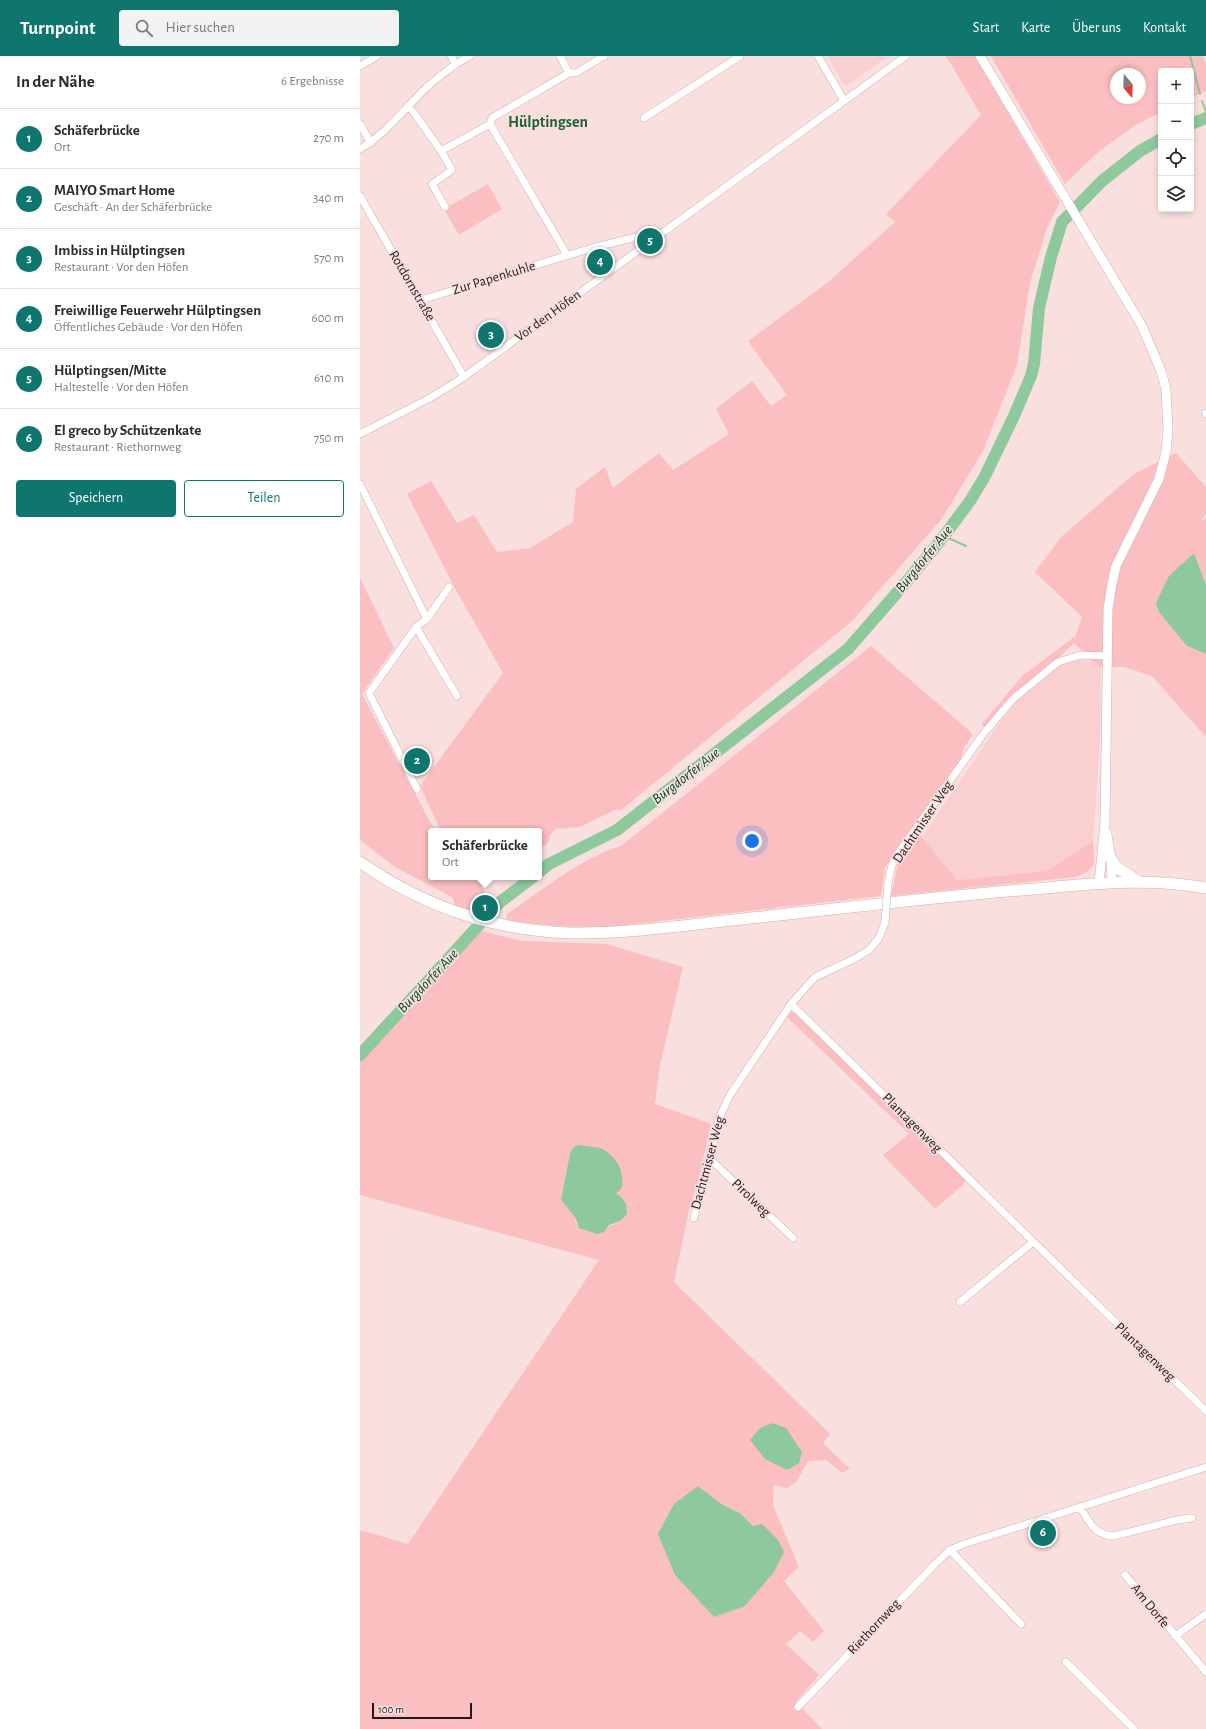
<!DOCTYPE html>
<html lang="de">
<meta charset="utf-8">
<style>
body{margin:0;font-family:"Alegreya Sans",sans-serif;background:#f2f2f3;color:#2b2b33}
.controls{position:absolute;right:12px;top:12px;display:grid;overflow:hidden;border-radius:4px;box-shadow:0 2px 6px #0003}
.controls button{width:36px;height:36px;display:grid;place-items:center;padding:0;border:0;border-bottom:1px solid #e1e1e2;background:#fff;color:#2b2b33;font:20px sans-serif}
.compass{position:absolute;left:750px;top:12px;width:36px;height:36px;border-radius:50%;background:#fff;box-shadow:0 2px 6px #0003;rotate:161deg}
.scale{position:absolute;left:12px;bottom:10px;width:100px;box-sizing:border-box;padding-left:4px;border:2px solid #241819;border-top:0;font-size:11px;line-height:14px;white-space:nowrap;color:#241819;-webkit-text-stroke:3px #fadfdf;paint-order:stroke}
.you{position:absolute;left:392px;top:785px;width:14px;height:14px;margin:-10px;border:3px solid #fff;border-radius:50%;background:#1a73e8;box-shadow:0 0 0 6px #1a73e833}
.badge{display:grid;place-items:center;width:26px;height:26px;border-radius:50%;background:#0f766e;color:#fff;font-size:13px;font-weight:700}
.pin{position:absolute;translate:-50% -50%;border:2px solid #fff;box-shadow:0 1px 4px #0006}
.popup{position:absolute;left:68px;top:772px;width:114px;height:52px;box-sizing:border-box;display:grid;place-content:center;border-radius:4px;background:#fff;filter:drop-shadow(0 1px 3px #0005);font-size:13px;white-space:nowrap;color:#7c7c81}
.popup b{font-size:15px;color:#2b2b33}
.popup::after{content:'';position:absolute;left:50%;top:100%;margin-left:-8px;border:8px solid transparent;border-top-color:#fff}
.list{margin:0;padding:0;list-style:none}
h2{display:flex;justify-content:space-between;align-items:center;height:52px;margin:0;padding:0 16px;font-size:17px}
h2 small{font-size:13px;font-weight:400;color:#7c7c81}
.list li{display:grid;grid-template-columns:26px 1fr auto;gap:12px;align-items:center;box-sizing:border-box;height:60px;padding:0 16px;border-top:1px solid #e1e1e2}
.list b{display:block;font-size:15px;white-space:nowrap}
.list p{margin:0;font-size:13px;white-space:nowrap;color:#7c7c81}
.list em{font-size:13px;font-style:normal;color:#7c7c81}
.actions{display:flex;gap:8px;padding:12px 16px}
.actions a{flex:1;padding:9px 0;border:1px solid #0f766e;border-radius:4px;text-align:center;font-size:14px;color:#0f766e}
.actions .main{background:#0f766e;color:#fff}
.icon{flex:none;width:22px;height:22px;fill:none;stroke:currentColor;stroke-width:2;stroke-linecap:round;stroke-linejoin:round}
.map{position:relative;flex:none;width:846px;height:1673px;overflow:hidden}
header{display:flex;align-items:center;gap:24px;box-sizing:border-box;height:56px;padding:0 20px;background:#0f766e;color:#fff}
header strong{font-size:19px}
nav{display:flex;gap:22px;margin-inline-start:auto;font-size:14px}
.search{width:280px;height:36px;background:#f2f2f3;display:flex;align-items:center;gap:10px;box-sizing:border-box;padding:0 14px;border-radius:4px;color:#7c7c81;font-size:15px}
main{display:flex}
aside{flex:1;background:#fff}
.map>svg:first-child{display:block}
.built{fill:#f9cfd0}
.green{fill:#fbbfc1;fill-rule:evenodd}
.water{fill:#8dc99c}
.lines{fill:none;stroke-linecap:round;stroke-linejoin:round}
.stream{stroke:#8dc99c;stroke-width:2}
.river{stroke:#8dc99c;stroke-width:12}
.minor-casing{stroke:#d0afb0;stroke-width:8}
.tertiary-casing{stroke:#d0afb0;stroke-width:10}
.primary-casing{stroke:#d0afb0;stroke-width:12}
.minor{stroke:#fff;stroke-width:7}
.tertiary{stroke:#fff;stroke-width:9}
.primary{stroke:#fff;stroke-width:11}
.minor-bridge-casing{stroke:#d0afb0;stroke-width:8;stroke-linecap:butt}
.minor-bridge{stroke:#fff;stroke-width:7}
.labels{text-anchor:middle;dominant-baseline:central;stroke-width:3.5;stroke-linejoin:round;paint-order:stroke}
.street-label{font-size:14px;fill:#241819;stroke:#fadfdf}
.water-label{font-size:15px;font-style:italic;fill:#014b23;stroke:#fadfdf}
.quarter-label{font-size:16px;font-weight:bold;fill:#1e6437;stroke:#fadfdf}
</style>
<header>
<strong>Turnpoint</strong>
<div class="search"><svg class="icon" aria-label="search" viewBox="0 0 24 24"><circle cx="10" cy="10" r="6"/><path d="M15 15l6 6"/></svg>Hier suchen</div>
<nav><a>Start</a><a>Karte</a><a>Über uns</a><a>Kontakt</a></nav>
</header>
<main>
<aside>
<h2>In der Nähe<small>6 Ergebnisse</small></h2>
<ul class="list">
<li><span class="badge">1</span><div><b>Schäferbrücke</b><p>Ort</p></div><em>270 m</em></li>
<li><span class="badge">2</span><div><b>MAIYO Smart Home</b><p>Geschäft · An der Schäferbrücke</p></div><em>340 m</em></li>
<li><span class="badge">3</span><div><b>Imbiss in Hülptingsen</b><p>Restaurant · Vor den Höfen</p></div><em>570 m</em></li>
<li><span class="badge">4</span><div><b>Freiwillige Feuerwehr Hülptingsen</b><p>Öffentliches Gebäude · Vor den Höfen</p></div><em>600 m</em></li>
<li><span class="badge">5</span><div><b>Hülptingsen/Mitte</b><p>Haltestelle · Vor den Höfen</p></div><em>610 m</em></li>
<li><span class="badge">6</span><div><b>El greco by Schützenkate</b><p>Restaurant · Riethornweg</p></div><em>750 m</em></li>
</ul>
<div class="actions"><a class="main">Speichern</a><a>Teilen</a></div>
</aside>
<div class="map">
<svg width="846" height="1673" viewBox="0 0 846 1673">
<rect width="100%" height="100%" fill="#fadfdf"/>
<path class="built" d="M468 0H528L488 29H484Z
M712 604 732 605 741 611 740 686 733 785 687 815 597 824 562 781 653 647 698 610Z"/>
<path class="green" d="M586 0H615L700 146 687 172 670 227 657 309 623 395 581 464 492 565 260 755 257 753 220 771 196 773 190 779 189 786 179 794V775H81L60 730 143 617 92 527 47 438 71 425 97 467 114 459 137 496 170 492 213 466 216 433 245 411 253 432 299 397 313 414 369 378 356 353 392 325 411 350 427 339 388 285 467 227 535 166 526 158 621 59Z
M631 0H843L846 8V35L831 42V15H801V56L774 70 737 97 705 128ZM756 18H780V42H756Z
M128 128 142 153 99 179 84 153Z
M816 397 846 431V458L840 466 846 462V529L834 497 827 590 846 598V681L792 620 764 611H741L732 605 714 587 627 671 621 669 662 620 714 581V584L722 561 675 516 701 481 774 418Z
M0 522 34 592 2 638 75 775H71V821H117L124 835 122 843 112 855 95 849 92 841 35 811 0 784Z
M511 590 613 678 604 692 600 706 534 797 525 812 521 840 248 871C214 871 181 870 147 864V858C183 834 219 803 261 790Z
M558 776 597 824 687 815 733 785C734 807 739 811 716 821L531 840 538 807Z
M121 875 163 885 247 888 323 911 300 1009 295 1048 351 1068 338 1126 329 1154 314 1226 470 1378 463 1387 490 1413 482 1417 466 1404 448 1405 437 1425 427 1432 414 1429 413 1449 439 1511 424 1525 464 1575 453 1586 440 1575 426 1588 459 1619 436 1646 462 1673H0V1474L48 1488 239 1204 0 1139V1005ZM210 1097 255 1138 260 1165C237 1174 240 1186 216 1167L215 1161 201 1144ZM355 1443 363 1449 380 1457 393 1470 315 1519Z
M431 956 438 958 605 1123 604 1128 575 1153 523 1099 549 1078 426 960Z"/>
<path class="water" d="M834 497 846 529V598L827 590 799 556 796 547 809 520Z
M219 1089C227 1091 238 1090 244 1094 258 1102 264 1117 262 1131L256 1138C265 1142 267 1148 267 1158L260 1165 249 1169 244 1176 237 1178 219 1172 215 1161 201 1144 210 1097 215 1090Z
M413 1367 426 1372 442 1396 439 1407 427 1414 405 1403 390 1384 400 1372Z
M338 1430 363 1449 380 1457 393 1470 402 1468 418 1484 424 1496 414 1516 385 1550 354 1561 315 1519 298 1478 314 1448Z"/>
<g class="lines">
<path class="stream" d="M830 0 840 38
M842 45 846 56
M584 480 606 490"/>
<path class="river" d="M831 68 846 62
M179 816 189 808 257 774 488 593 548 524 584 480 610 445 624 422 654 360 671 320 674 308 679 252 691 201 702 166 742 125 780 95 801 83
M0 999 140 846 173 821"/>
<g class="minor-casing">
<path id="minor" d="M200 0 209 17
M458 0 484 45
M96 8 110 0
M0 10 17 0
M48 50 55 58 81 95 130 68 132 62 209 17H216L244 0
M284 62 380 0
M0 68 11 87
M130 68 207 199
M0 93C27 77 44 53 66 32 75 23 86 16 96 8L91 0
M81 95 92 114 72 128 85 151
M0 140 104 321
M61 244 232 192 276 181H296
M846 358V357
M0 378 70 342 104 321 546 0
M0 428 67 563 56 571 9 637 57 733
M67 563 89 531
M56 571 97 640
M528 827 532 809 539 796 624 677 653 643 698 606 721 599 747 600
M431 948 846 1355
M349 1102 433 1182
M334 1162 360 1060 370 1039 431 948 446 931 455 921 494 903 509 894 519 882 525 866
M600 1246 673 1186
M720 1451C730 1466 733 1479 754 1480L817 1464 832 1462
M590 1494 661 1568
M765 1519 846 1616
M815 1580 846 1558
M706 1606 774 1673
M438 1651 575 1508 590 1494 604 1488 846 1411"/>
</g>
<g class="tertiary-casing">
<path id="tertiary" d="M620 0 782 270 801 315 806 333 808 374 806 396 799 423 756 510 752 528 748 553 745 767 739 827
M747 778 751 803 752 826"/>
</g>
<g class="primary-casing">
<path id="primary" d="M751 803 756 811 778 825
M0 806C62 850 135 875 211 877 274 878 338 867 401 861 492 851 582 840 673 833 731 828 788 821 846 832"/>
</g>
<use href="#minor" class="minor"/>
<use href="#tertiary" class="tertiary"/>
<use href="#primary" class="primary"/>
<g class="minor-bridge-casing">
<path id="minor-bridge" d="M525 866 528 827"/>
</g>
<use href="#minor-bridge" class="minor-bridge"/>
</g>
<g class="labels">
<g class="street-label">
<text transform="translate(134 222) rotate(-17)">Zur Papenkuhle</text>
<text transform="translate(52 230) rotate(60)">Rotdornstraße</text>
<text transform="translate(188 260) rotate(-36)">Vor den Höfen</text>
<text transform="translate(563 766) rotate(-56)">Dachtmisser Weg</text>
<text transform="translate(552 1067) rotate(45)">Plantagenweg</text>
<text transform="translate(348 1107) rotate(-75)">Dachtmisser Weg</text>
<text transform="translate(391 1142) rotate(44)">Pirolweg</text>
<text transform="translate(785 1296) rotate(44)">Plantagenweg</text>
<text transform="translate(790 1550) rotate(51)">Am Dorfe</text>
<text transform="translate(514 1571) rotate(-47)">Riethornweg</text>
</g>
<g class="water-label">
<text transform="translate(564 503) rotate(-51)">Burgdorfer Aue</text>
<text transform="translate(326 720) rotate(-38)">Burgdorfer Aue</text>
<text transform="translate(68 925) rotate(-47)">Burgdorfer Aue</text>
</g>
<g class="quarter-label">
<text x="188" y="66">Hülptingsen</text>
</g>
</g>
</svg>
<div class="controls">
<button>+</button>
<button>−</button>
<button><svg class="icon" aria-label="locate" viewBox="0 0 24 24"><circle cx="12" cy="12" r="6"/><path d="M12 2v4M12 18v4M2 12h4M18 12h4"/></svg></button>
<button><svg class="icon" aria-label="layers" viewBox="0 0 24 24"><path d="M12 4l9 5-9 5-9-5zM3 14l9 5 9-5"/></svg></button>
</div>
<svg class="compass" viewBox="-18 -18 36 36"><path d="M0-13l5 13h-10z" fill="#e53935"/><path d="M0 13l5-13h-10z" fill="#7c7c81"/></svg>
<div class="scale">100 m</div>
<div class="you"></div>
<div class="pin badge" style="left:125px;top:852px">1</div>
<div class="popup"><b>Schäferbrücke</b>Ort</div>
<div class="pin badge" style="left:57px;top:705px">2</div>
<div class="pin badge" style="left:131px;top:279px">3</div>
<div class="pin badge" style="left:240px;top:206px">4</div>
<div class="pin badge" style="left:290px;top:185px">5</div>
<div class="pin badge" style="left:683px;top:1477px">6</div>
</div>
</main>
